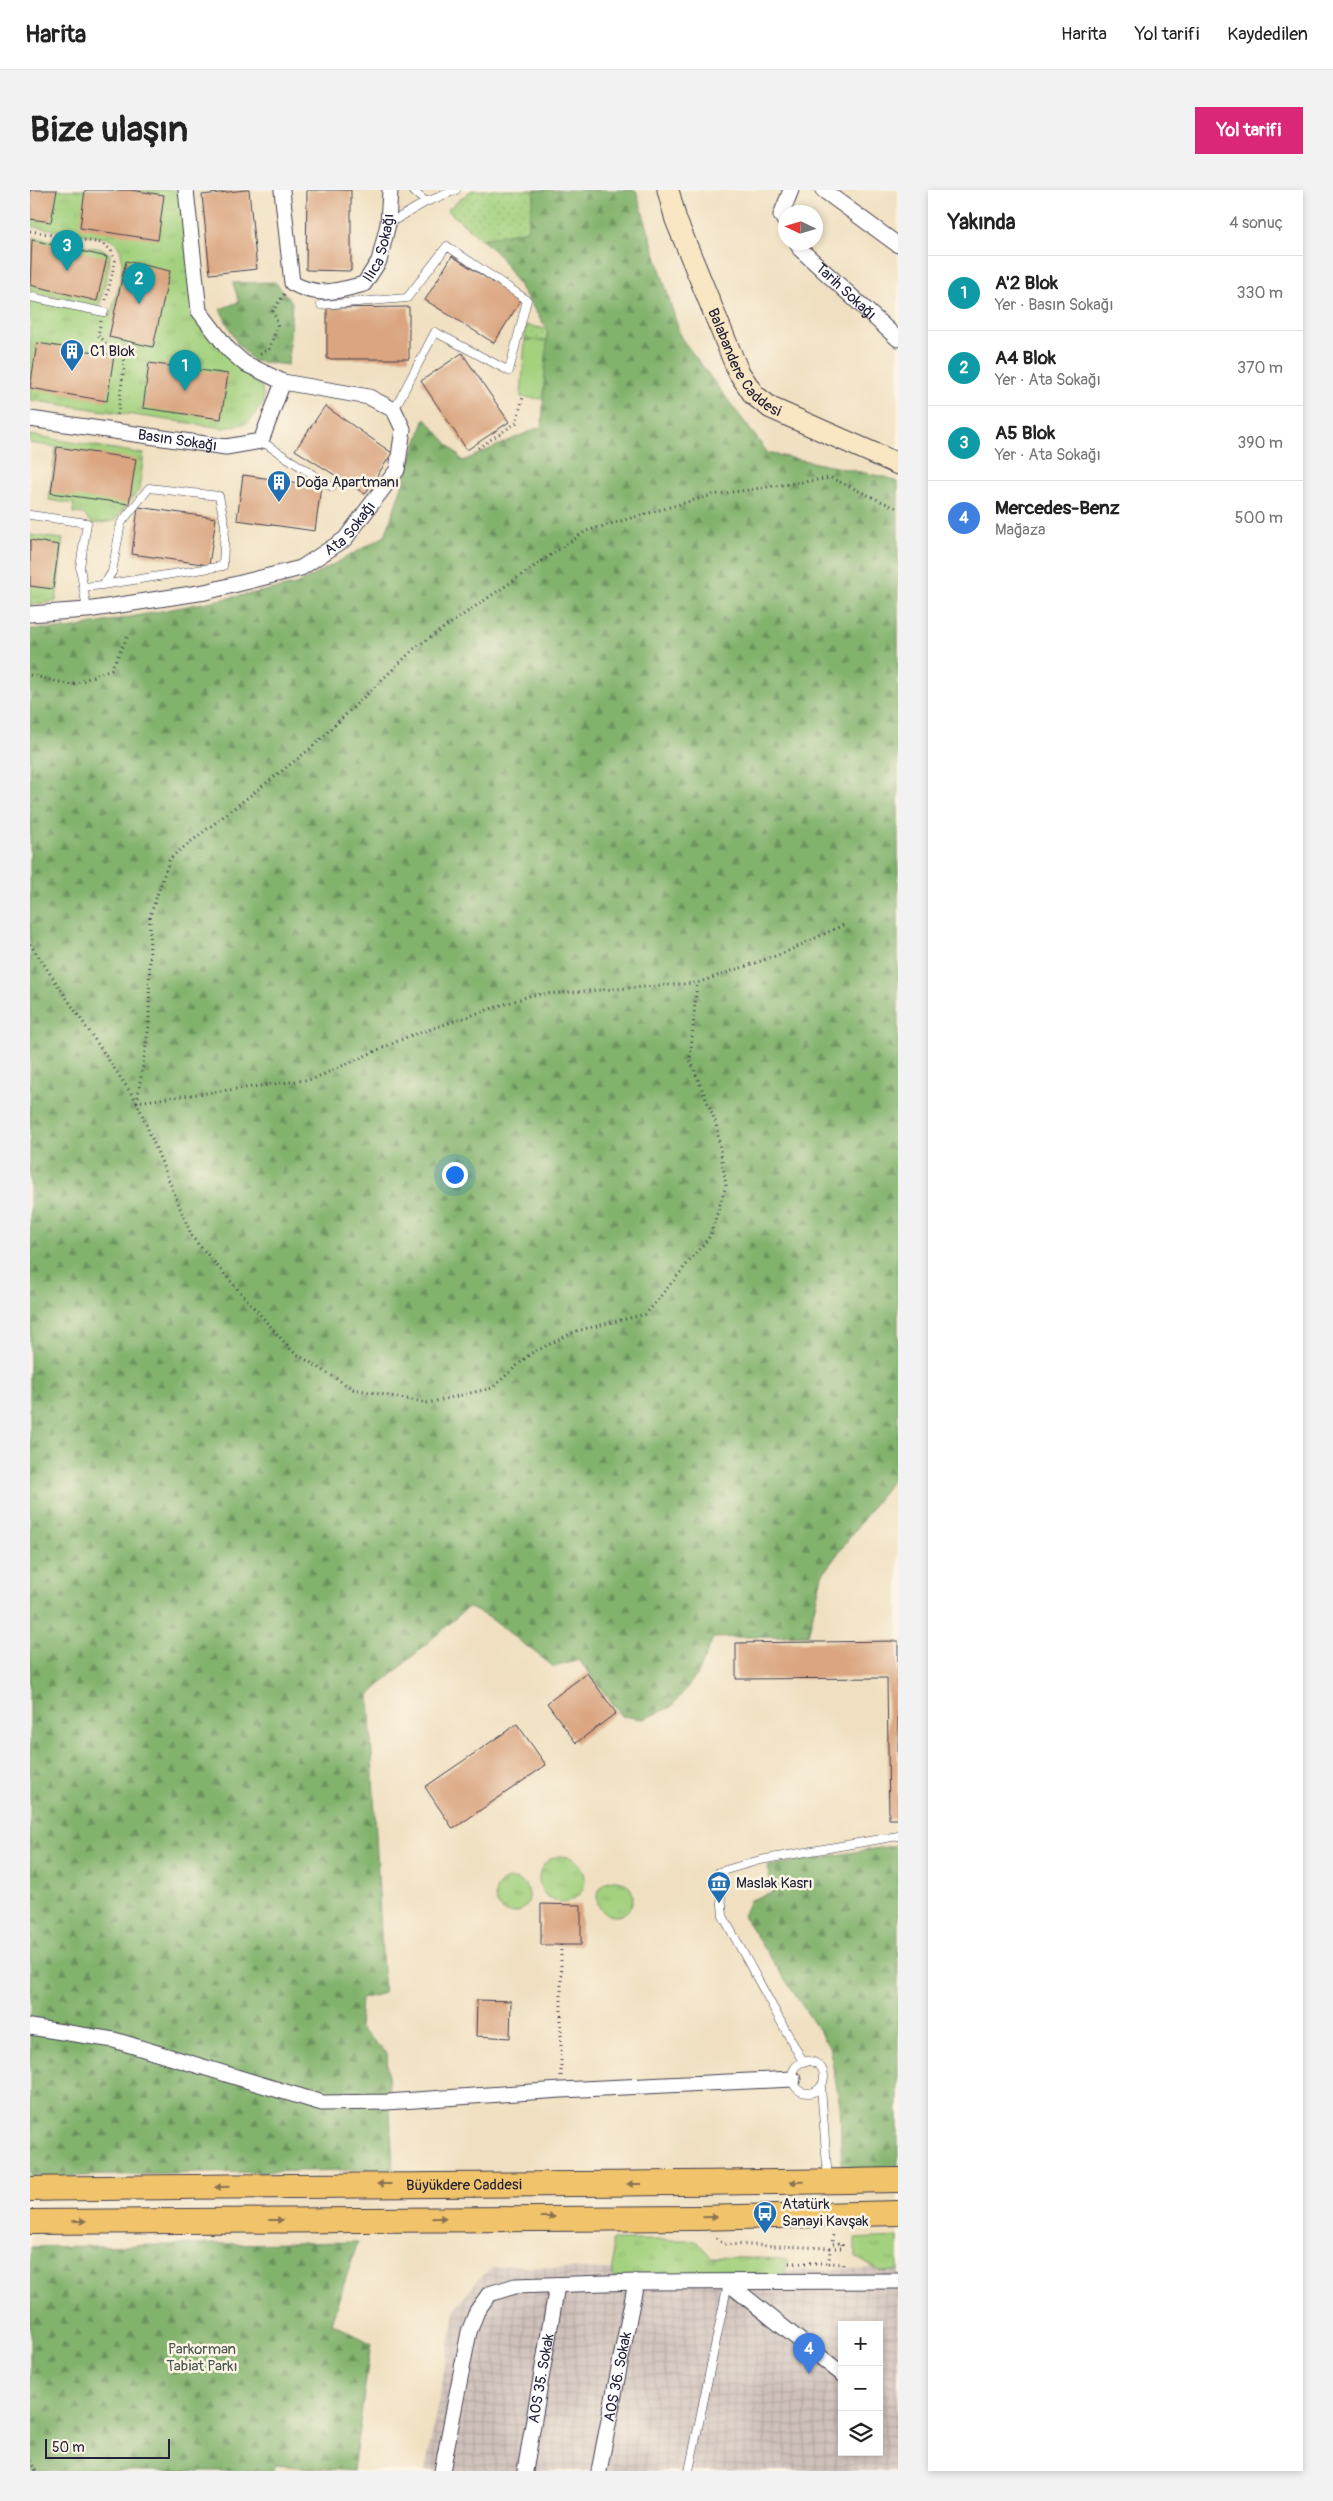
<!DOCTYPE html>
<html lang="tr">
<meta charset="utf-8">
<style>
body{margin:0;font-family:Pangolin,sans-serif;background:#f2f2f2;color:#222}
.controls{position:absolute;right:15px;bottom:15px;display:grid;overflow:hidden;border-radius:0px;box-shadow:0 2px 8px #0003}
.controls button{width:45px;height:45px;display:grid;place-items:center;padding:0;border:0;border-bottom:1px solid #e0e0e0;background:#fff;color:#222;font:25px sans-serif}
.compass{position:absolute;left:748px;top:15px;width:45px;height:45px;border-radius:50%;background:#fff;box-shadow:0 2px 8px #0003;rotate:274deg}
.scale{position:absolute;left:15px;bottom:12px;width:125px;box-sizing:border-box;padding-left:5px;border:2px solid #22223b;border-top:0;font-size:14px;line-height:18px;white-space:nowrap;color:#22223b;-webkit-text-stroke:4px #fcf5e5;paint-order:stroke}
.you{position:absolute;left:424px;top:984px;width:18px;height:18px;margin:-12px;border:4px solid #fff;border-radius:50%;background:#1a73e8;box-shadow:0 0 0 8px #1a73e833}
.badge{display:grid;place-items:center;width:32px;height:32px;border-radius:50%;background:#db2777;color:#fff;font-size:16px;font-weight:700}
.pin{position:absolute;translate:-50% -41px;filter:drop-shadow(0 1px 2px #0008)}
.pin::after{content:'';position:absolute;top:26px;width:18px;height:15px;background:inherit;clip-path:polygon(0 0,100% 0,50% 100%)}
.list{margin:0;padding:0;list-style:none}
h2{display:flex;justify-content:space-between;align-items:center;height:65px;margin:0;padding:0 20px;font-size:21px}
h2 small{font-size:16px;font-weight:400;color:#767676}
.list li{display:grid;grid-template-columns:32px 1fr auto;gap:15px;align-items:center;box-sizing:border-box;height:75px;padding:0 20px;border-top:1px solid #e0e0e0}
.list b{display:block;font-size:19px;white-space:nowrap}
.list p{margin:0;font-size:16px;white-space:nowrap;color:#767676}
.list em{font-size:16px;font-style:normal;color:#767676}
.icon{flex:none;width:28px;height:28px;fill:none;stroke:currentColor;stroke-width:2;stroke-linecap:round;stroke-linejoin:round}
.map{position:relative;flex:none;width:868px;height:2281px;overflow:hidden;border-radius:0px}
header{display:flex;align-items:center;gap:30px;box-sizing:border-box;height:70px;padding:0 25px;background:#fff;border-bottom:1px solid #e0e0e0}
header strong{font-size:24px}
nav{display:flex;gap:28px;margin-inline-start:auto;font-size:18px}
.intro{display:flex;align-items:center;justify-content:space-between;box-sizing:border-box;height:120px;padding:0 30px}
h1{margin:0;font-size:35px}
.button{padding:12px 22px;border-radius:0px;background:#db2777;color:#fff;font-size:18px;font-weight:700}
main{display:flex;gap:30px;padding:0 30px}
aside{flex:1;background:#fff;border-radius:0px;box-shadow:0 2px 8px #0003}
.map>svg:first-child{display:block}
.industrial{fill:url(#industrial-grid);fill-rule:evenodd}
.grass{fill:url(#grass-tufts);stroke:#627a5c}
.forest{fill:url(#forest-firs);stroke:#526a54}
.park{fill:url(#park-dots);stroke:#627a5c}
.pitch{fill:#a3d17e;stroke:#627a5c}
.building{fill:#daa580}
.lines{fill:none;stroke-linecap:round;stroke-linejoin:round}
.lane-casing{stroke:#413e4f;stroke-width:9}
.street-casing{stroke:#413e4f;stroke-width:17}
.secondary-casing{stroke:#413e4f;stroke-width:23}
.primary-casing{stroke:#413e4f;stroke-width:26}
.path{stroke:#413e4f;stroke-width:3;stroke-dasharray:1 4;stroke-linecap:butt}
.lane{stroke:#fff;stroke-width:8}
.street{stroke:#fff;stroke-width:15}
.secondary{stroke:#f9e7c3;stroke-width:21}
.primary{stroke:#f1c36a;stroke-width:24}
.oneway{fill:#8a7252}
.labels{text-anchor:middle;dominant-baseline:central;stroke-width:5;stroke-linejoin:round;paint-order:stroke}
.street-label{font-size:15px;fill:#22223b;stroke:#fcf5e5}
.poi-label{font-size:15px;fill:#22223b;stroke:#fcf5e5;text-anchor:start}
.park-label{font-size:15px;fill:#49574f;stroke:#fcf5e5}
</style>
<header>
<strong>Harita</strong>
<nav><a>Harita</a><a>Yol tarifi</a><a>Kaydedilen</a></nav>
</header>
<div class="intro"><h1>Bize ulaşın</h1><a class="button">Yol tarifi</a></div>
<main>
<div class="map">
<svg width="868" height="2281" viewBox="0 0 868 2281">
<defs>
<pattern id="industrial-grid" width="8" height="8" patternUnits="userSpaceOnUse" patternTransform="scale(1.25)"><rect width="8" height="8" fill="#cfc0ba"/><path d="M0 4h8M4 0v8" fill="none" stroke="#b1a5a1"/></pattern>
<pattern id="grass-tufts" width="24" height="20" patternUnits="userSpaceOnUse" patternTransform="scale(1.25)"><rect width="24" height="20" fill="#a3d17e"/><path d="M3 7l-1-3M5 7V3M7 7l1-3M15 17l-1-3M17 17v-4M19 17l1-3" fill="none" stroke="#8cb36e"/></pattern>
<pattern id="forest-firs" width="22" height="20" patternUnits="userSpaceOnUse" patternTransform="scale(1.25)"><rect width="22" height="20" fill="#82b36d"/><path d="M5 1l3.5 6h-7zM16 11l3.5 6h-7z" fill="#6a915b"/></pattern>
<pattern id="park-dots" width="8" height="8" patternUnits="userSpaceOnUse" patternTransform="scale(1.25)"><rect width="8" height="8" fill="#a3d17e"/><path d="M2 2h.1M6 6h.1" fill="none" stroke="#8cb36e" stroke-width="1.8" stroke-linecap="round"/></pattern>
</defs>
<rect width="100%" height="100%" fill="#fcf5e5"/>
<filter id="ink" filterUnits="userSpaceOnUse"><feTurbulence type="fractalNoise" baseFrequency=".02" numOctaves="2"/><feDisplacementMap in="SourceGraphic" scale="10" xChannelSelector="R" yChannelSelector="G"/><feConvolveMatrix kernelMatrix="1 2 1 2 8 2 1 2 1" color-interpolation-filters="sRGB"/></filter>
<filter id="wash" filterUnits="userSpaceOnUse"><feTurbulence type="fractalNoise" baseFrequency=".0096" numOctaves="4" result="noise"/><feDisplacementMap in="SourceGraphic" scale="20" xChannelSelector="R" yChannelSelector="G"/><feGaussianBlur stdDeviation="1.12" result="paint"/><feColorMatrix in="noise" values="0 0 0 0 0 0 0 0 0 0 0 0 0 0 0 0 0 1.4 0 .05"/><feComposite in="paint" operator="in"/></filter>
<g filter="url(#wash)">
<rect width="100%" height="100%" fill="#f0e0c1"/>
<path class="industrial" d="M478 2075 575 2080 705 2083 868 2077V2281H395L426 2118 447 2090 462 2078ZM812 2135H849V2262H812Z"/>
<path class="grass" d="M0 0H153L165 127 201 167 231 193 234 212 218 233 193 238 0 210V110L80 126C86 103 103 66 82 49L0 36Z
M0 47 73 59 80 64 79 76 69 118 0 101Z
M0 245 114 264 109 300 84 331 63 334 53 324 43 323 44 314 19 310 26 257 0 253Z
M0 345 33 349 26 411 0 415Z
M509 1689a23 23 0 1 1 46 0a23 23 0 1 1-46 0Z
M465 1706a17 17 0 1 1 34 0a17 17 0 1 1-34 0Z
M567 1708a18 18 0 1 1 36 0a18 18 0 1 1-36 0Z
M868 2047V2080L850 2081 825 2067V2049Z
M582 2050H666L681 2067 757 2069 756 2089 583 2087Z"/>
<path class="forest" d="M505 0H606L651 148 738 263 859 288 868 293V1282L792 1385 778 1445 683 1448 667 1485 641 1517 613 1529 592 1526 549 1470 524 1477 460 1428 438 1417 339 1505 354 1803 331 1809 329 1838 357 1863 363 1979 0 1987V439H38L266 395 355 346 395 228 433 271 512 236 517 139 470 66 451 49 497 40Z
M245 92 262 112 258 175 223 171 207 153 190 119 209 112 203 93Z
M868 1655V1980L812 1981 810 1915 799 1856 713 1726 720 1710 742 1703 738 1676Z
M328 2052 301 2133 341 2153 323 2281 244 2275V2281H0V2057Z"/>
<path class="park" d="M442 0H505L497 40 451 49 417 20Z
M495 135 517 139V151L495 150Z"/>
<path class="pitch" d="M495 150 517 151 513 209 491 207Z"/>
<g id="blocks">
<path class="building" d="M0 0H27L21 32 0 29Z
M55 0H100L134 5 128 50 50 38Z
M215 0H219L227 79 180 84 172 5Z
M277 0H321V81L276 80Z
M2 50 77 67 67 111 0 95Z
M422 66 491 110 464 153 395 110Z
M96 71 140 81 123 157 79 147Z
M379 117V169H297V118Z
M7 153 84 165 77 211 0 198Z
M432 163 479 232 437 260 391 191Z
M119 173 198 184 191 229 113 218Z
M295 216 362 263 335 304 265 260Z
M27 257 106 269 99 314 21 303Z
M213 285 291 296 285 341 207 330Z
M108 317 186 328 179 375 102 364Z
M0 350 29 355 23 399 0 396Z
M868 1451V1629H859L857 1488 706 1489V1453Z
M557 1483 586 1523 546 1553 517 1513Z
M487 1534 516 1575 423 1639 395 1597Z
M511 1714 551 1715V1755H511Z
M447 1810 481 1811 480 1848 446 1846Z"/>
</g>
</g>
<g filter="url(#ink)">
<use href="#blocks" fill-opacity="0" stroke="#413e4f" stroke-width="1"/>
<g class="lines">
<g class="lane-casing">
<path id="lane" d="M382 0 396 12
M358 34 396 12 426 0
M0 107 74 122
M291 115 377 108 417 56 497 110 479 181 405 142 364 220
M231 251 302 297
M0 325 57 333 50 377 57 420
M54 397 72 395 77 390 82 382 91 333 119 298 189 306 195 335 193 376 72 395
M762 1887a16 16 0 1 1 32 0a16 16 0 1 1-32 0Z
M773 1872 693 1726 689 1682 730 1670 868 1646
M791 1897 798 1990
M659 2281 698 2093"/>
</g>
<g class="street-casing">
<g id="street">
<path id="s1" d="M252 0 262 93C289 108 306 101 334 94L349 71 358 34 360 0"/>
<path d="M793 0 868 55"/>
<path d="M756 33 751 25 761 0"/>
<path id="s2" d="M767 52 770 59 868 149"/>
<path id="s3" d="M0 229 196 257 231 251 253 192"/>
<path id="s4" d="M0 424 57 420 175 402 271 378 315 349 367 280 373 239 364 220 339 207 253 192 214 173 198 159 169 121 156 0"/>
<path d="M0 1837 84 1850 292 1913 357 1912 531 1900 763 1889"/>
<path d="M698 2093 812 2184"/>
<path d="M412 2281 439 2142 447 2121 459 2104 485 2096 606 2092 868 2091"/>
<path id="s5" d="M495 2281 527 2096"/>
<path id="s6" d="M569 2281 606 2092"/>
</g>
</g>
<g class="secondary-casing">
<g id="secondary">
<path id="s7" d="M638 0 646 30 708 181 724 205 741 218 868 274"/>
</g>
</g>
<g class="primary-casing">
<g id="primary">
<path id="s8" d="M0 1999C289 1994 579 1996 868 1990"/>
<path d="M0 2032 668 2028 868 2023"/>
</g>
</g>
<path class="path" d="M0 41 71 53 81 60 85 71 76 110
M71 131 68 145 95 171 87 228
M230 164 239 159 248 134 243 121 254 104
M448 258 486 233 493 207
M0 485 42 495 81 479 98 446
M813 735 754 763 667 793 502 805 377 847 283 889 107 912 119 836 120 726 140 668 280 559 386 457 556 341 682 305 801 288 868 319
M0 754 107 912 162 1047 262 1161 323 1199 398 1213 462 1198 500 1164 546 1141 616 1124 680 1046 696 995 686 933 660 870 667 793
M531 1755V1887
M687 2048 693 2054 800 2058 799 2073 813 2074V2078
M800 2058H812V2053L802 2054 803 2044
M760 2073H799
M0 2271 6 2281"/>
<use href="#lane" class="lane"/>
<use href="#street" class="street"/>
<use href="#secondary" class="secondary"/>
<use href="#primary" class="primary"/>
</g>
<defs><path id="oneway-solid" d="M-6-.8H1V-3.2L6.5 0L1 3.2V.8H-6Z" transform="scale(1.25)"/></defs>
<g class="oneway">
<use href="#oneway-solid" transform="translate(767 1992) rotate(179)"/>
<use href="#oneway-solid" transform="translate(354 1994) rotate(180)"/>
<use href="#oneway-solid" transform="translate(604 1994) rotate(180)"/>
<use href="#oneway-solid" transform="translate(192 1997) rotate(179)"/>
<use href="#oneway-solid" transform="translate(518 2027)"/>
<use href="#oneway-solid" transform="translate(680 2027) rotate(-2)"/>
<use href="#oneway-solid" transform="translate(409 2028) rotate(-1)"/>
<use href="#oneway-solid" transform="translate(246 2030)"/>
<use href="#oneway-solid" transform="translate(49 2031) rotate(-1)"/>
</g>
</g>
<defs>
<g id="building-pin" transform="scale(1.25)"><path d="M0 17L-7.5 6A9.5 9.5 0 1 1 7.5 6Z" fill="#1f6fb2" stroke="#fcf5e5"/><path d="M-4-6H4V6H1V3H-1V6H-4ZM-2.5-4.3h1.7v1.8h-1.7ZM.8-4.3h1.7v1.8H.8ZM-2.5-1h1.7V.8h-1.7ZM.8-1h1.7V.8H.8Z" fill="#fff"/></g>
<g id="museum-pin" transform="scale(1.25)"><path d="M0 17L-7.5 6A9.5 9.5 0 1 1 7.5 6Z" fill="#1f6fb2" stroke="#fcf5e5"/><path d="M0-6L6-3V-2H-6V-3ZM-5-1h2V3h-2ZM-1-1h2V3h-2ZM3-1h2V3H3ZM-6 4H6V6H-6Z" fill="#fff"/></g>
<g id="bus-pin" transform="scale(1.25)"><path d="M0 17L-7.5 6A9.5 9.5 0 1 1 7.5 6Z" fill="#1f6fb2" stroke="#fcf5e5"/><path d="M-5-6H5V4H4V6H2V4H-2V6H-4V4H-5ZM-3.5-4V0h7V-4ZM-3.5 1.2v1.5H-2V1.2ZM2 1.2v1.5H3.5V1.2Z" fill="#fff"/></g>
</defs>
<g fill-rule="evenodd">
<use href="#building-pin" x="42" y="161"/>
<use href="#building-pin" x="249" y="292"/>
<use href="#museum-pin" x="689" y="1693"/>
<use href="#bus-pin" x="735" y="2023"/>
</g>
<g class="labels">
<g class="street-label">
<text stroke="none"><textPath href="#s1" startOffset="208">Ilıca Sokağı</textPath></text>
<text stroke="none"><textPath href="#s2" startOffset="70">Tarih Sokağı</textPath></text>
<text stroke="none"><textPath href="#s7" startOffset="191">Balabandere Caddesi</textPath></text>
<text stroke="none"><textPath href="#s3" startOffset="149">Basın Sokağı</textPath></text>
<text stroke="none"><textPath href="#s4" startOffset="339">Ata Sokağı</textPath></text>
<text stroke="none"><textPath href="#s8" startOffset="434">Büyükdere Caddesi</textPath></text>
<text stroke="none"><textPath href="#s6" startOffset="96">AOS 36. Sokak</textPath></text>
<text stroke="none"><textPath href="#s5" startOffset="94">AOS 35. Sokak</textPath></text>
</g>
<g class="poi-label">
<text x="60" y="161">C1 Blok</text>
<text x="266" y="292">Doğa Apartmanı</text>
<text x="706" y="1693">Maslak Kasrı</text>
<text x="752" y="2014">Atatürk<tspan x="752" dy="17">Sanayi Kavşak</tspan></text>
</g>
<g class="park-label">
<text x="172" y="2159">Parkorman<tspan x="172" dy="17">Tabiat Parkı</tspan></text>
</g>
</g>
</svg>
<div class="controls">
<button>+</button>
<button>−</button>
<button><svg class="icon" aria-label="layers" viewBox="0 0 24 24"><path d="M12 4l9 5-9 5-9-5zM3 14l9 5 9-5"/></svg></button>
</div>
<svg class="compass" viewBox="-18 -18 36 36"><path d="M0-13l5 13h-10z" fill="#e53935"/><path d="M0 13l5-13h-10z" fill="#767676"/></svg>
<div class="scale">50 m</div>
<div class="you"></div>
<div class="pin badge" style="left:155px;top:201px;background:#0f9aa8">1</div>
<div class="pin badge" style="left:109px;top:114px;background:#0f9aa8">2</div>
<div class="pin badge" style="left:37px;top:81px;background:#0f9aa8">3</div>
<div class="pin badge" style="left:779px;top:2184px;background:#3f7fe0">4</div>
</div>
<aside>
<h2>Yakında<small>4 sonuç</small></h2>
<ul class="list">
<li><span class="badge" style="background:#0f9aa8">1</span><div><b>A'2 Blok</b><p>Yer · Basın Sokağı</p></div><em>330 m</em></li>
<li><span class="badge" style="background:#0f9aa8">2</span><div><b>A4 Blok</b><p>Yer · Ata Sokağı</p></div><em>370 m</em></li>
<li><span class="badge" style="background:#0f9aa8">3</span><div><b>A5 Blok</b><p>Yer · Ata Sokağı</p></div><em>390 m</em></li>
<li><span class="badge" style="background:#3f7fe0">4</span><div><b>Mercedes-Benz</b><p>Mağaza</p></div><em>500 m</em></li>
</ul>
</aside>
</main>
